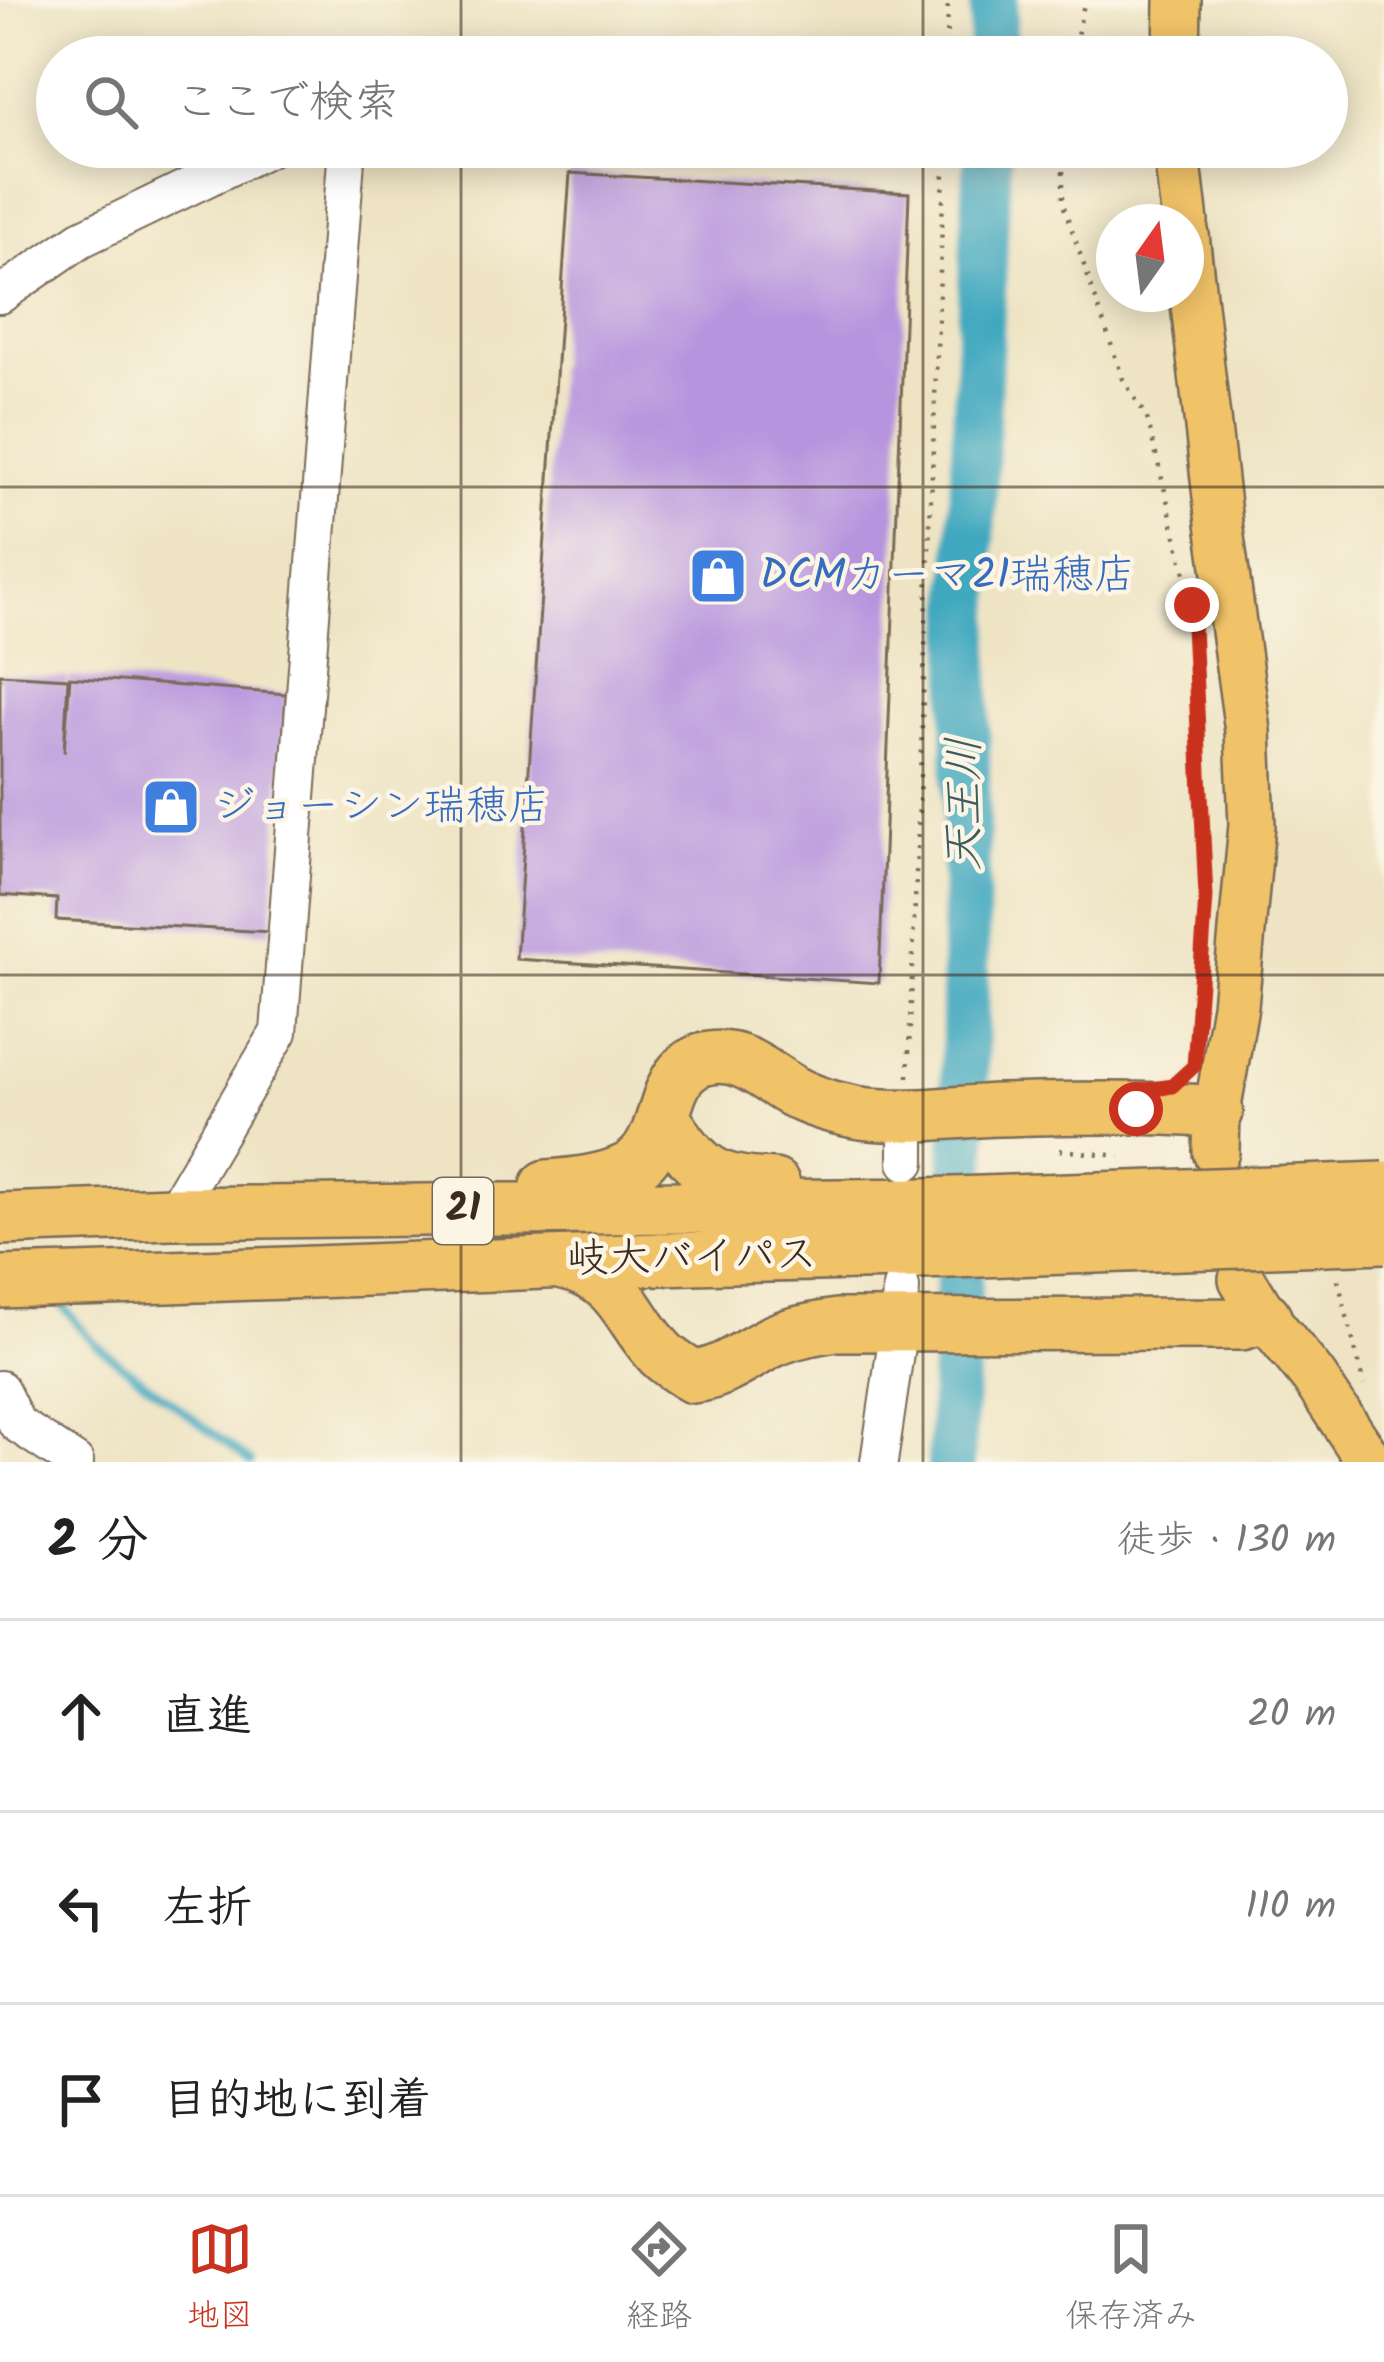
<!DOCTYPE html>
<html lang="ja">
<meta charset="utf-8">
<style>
body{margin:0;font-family:Kalam,"Klee One",sans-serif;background:#f6f6f6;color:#222}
.compass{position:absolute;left:1096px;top:204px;width:108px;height:108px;border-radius:50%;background:#fff;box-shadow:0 6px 30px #0003;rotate:14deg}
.stop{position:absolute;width:36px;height:36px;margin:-27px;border:9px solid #c8321e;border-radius:50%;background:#fff}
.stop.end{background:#c8321e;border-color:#fff;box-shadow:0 3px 12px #0008}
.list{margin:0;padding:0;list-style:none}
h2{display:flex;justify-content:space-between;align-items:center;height:156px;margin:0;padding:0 48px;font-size:51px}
h2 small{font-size:39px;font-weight:400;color:#767676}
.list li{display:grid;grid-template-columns:78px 1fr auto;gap:36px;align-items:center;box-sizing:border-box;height:192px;padding:0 48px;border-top:3px solid #e0e0e0}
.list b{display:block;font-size:45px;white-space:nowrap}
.list em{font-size:39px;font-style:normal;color:#767676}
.icon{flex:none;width:66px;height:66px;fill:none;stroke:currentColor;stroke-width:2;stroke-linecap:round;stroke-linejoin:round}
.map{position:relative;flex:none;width:1384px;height:1462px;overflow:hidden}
.search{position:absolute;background:#fff;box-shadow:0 6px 30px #0003;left:36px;right:36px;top:36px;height:132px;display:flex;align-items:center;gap:30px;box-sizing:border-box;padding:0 42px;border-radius:66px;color:#767676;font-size:45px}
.sheet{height:732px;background:#fff}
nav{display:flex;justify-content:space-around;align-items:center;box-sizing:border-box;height:168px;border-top:3px solid #e0e0e0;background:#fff;font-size:33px;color:#767676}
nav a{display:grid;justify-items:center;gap:6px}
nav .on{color:#c8321e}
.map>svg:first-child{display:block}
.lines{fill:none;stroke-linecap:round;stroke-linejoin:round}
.stream{stroke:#3fa8bf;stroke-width:8}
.river{stroke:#3fa8bf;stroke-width:48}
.building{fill:#b694de}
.minor-casing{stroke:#7a6b58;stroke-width:40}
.major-casing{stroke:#7a6b58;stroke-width:50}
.highway-casing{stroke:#7a6b58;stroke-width:56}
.path{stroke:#7a6b58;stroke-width:4.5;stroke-dasharray:3 9;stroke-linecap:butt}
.minor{stroke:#fff;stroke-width:36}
.major{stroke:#f1c369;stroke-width:45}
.highway{stroke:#f1c369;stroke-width:51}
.highway-bridge-casing{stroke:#7a6b58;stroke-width:56;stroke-linecap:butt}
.highway-bridge{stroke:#f1c369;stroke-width:51}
.route{stroke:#c8321e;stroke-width:15}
.grid{fill:none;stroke:#3b2a1e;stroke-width:3;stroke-opacity:0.55}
.labels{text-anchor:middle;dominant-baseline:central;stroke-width:9;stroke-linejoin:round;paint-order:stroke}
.shield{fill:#fcf5e5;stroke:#75675a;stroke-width:3}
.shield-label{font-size:39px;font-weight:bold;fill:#3b2a1e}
.shop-label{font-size:42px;fill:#366cbe;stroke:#fcf5e5;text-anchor:start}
.street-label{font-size:42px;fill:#3b2a1e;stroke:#fcf5e5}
.water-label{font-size:45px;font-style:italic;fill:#3d5c5e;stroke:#fcf5e5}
</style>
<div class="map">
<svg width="1384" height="1462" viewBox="0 0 1384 1462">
<rect width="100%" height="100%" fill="#fcf5e5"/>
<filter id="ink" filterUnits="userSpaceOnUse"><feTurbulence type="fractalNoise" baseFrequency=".00833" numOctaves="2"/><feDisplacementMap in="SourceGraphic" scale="24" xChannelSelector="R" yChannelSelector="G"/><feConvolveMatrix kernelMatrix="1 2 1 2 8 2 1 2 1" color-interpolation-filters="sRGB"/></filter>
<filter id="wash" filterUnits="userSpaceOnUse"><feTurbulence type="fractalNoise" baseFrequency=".004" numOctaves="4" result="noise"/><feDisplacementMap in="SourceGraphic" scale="48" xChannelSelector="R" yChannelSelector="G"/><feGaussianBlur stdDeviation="2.7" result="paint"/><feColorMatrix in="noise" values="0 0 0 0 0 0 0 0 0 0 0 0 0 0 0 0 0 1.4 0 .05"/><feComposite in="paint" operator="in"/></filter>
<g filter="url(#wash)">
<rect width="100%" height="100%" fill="#eee4c4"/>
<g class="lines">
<path class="stream" d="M56 1298 95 1344 251 1462"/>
<path class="river" d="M992 57 994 0
M951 1462 964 1154 967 638 988 147"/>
</g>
<g id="blocks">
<path class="building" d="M570 173 909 193 879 983 516 959Z
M0 674 68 678 64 752 70 677 286 694 271 932 56 920 57 899 0 895Z"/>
</g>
</g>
<g filter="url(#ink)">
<use href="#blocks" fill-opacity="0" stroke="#7a6b58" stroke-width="3"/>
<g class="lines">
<g class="minor-casing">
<path id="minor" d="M0 295 81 239 271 147
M907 1162V1116
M172 1213 279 1032 347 147
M0 1389 17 1424 75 1462
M879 1462 899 1325 901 1288"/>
</g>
<g class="major-casing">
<path id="major" d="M1177 57 1178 0
M1176 147 1185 222
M1186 235 1219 523 1248 731 1252 825 1235 1006 1217 1112 1216 1152
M1242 1279 1265 1317 1313 1376 1370 1462"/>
</g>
<g class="highway-casing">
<path id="highway" d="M664 1119C699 1170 710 1183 774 1185
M547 1186C573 1184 604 1181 628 1169 676 1144 653 1067 710 1058 743 1053 765 1076 792 1091 814 1103 837 1109 861 1113 907 1119 952 1112 998 1110 1070 1108 1145 1106 1217 1112
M0 1219 172 1213 925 1204
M563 1264C623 1277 625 1316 661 1354 671 1364 682 1370 693 1377 722 1374 746 1355 771 1342 792 1332 813 1329 836 1325L1241 1324 1265 1317
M0 1282C307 1275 613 1257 920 1253"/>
</g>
<path class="path" d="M947 57 948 0
M1072 57 1085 0
M1063 147V204L1123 379 1147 418 1190 593
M1193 616 1205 905
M908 1077 945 147
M1060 1150 1120 1156
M1338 1280 1364 1385"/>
<use href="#minor" class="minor"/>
<use href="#major" class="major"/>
<use href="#highway" class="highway"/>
<g class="highway-bridge-casing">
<path id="highway-bridge" d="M925 1204 1384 1188
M920 1253 1384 1237"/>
</g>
<use href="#highway-bridge" class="highway-bridge"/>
</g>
</g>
<g class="lines" filter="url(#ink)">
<path class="route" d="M1136 1109 1137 1092 1172 1086 1194 1066 1206 897 1192 605"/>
</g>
<path class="grid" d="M461 0V57M923 0V57M461 147V1462M923 147V1462M0 487H1384M0 975H1384"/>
<defs>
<g id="shop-square" transform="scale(3)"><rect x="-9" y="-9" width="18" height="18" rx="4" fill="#3f7fe0" stroke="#fcf5e5"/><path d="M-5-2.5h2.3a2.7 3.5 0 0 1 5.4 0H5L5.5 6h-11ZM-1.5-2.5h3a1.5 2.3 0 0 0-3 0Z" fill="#fff"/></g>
</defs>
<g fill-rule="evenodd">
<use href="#shop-square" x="718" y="576"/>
<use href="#shop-square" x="171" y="807"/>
</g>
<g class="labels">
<rect class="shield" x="433" y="1178" width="60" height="66" rx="9"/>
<g class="shield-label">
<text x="463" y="1211">21</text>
</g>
<g class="shop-label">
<text x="760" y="576">DCMカーマ21瑞穂店</text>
<text x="213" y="807">ジョーシン瑞穂店</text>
</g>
<g class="street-label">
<text transform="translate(692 1258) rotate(-1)">岐大バイパス</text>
</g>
<g class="water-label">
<text transform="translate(966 804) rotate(-90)">天王川</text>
</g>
</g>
</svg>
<svg class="compass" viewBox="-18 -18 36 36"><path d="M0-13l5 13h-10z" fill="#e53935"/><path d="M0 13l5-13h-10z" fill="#767676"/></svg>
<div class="stop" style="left:1136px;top:1109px"></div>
<div class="stop end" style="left:1192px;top:605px"></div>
<div class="search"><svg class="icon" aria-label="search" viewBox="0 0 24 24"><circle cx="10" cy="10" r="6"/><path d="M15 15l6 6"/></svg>ここで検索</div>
</div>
<section class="sheet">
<h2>2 分<small>徒歩 · 130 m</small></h2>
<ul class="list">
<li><svg class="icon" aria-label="ahead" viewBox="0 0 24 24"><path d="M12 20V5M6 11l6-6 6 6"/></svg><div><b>直進</b></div><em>20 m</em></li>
<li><svg class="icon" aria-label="left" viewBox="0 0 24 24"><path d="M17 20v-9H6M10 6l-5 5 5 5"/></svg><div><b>左折</b></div><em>110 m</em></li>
<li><svg class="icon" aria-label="arrive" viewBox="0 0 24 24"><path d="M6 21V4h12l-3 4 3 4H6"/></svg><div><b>目的地に到着</b></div></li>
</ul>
</section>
<nav>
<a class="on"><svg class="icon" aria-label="map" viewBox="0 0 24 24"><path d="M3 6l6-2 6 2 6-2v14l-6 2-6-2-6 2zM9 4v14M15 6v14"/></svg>地図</a>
<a><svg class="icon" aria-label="directions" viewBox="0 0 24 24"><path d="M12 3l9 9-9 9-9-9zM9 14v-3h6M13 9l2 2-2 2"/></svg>経路</a>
<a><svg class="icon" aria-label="saved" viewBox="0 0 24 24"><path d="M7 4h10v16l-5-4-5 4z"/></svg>保存済み</a>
</nav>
